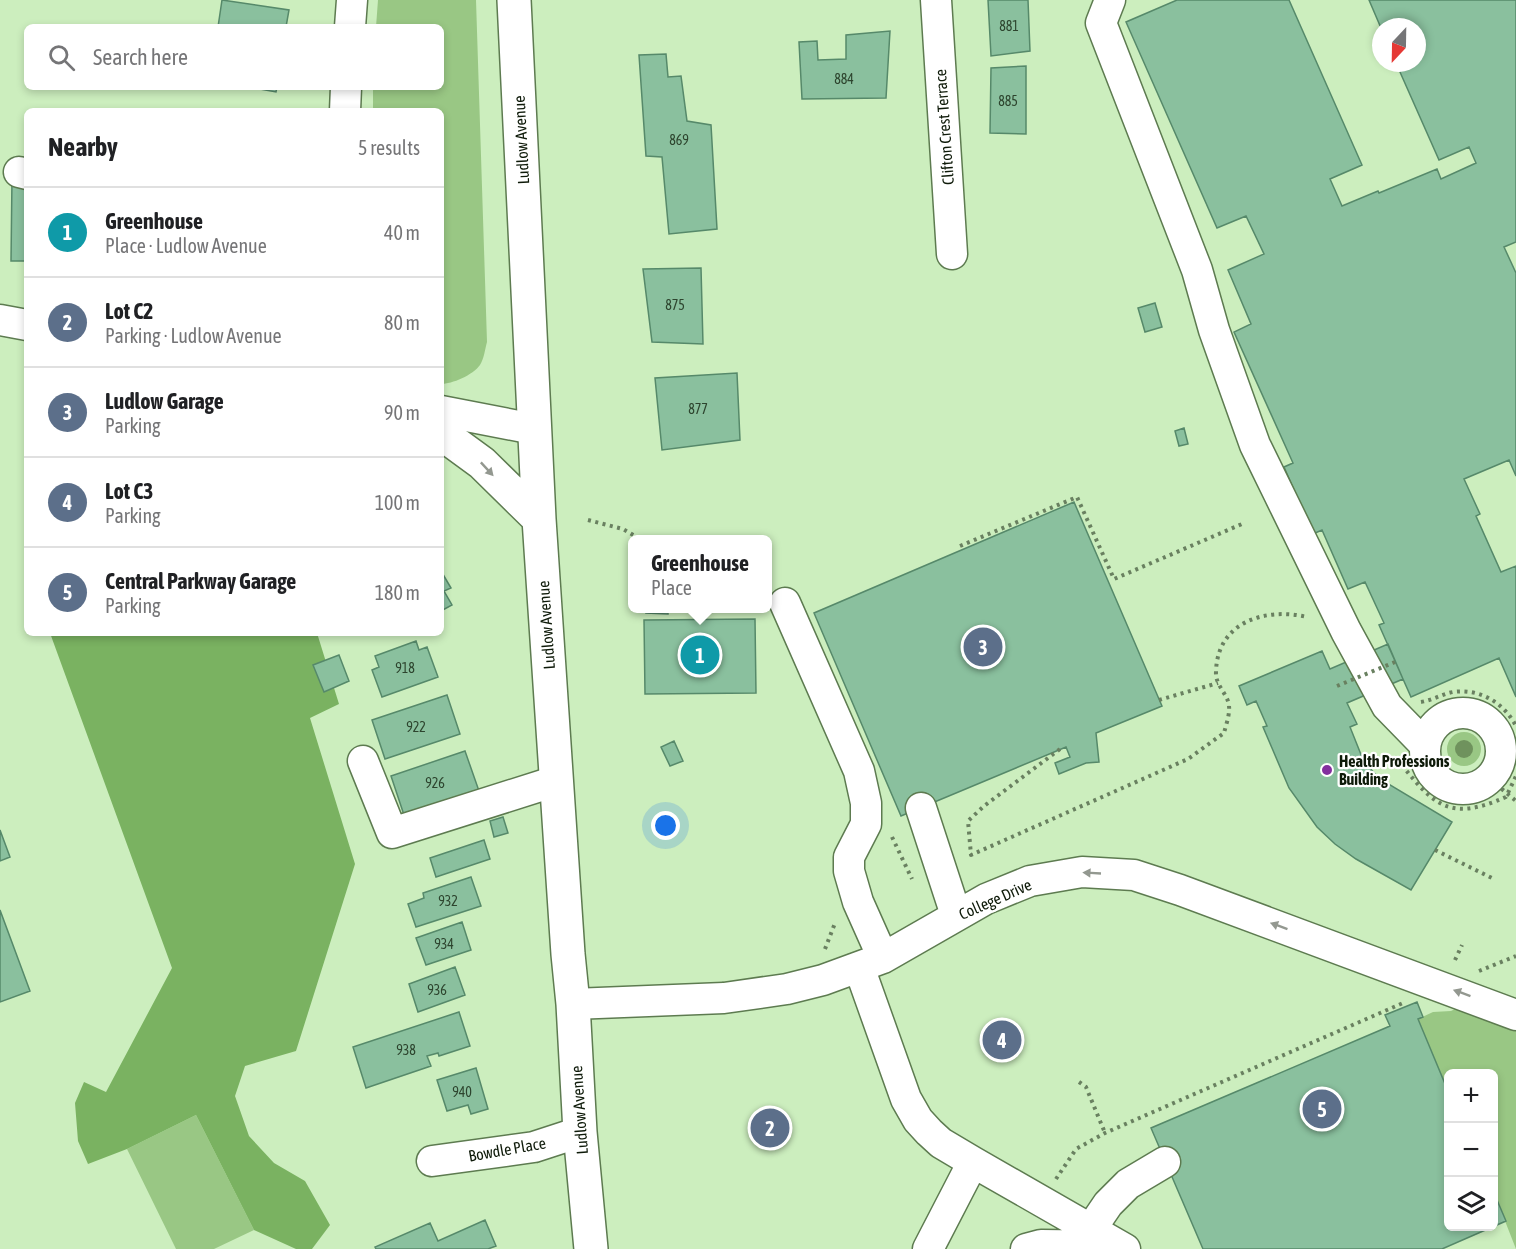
<!DOCTYPE html>
<meta charset="utf-8">
<style>
body{margin:0;font-family:"Asap Condensed",sans-serif;background:#f2f2f2;color:#202124}
.controls{position:absolute;right:18px;bottom:18px;display:grid;overflow:hidden;border-radius:9px;box-shadow:0 3px 9px #0003}
.controls button{width:54px;height:54px;display:grid;place-items:center;padding:0;border:0;border-bottom:2px solid #e0e0e0;background:#fff;color:#202124;font:30px sans-serif}
.compass{position:absolute;left:1372px;top:18px;width:54px;height:54px;border-radius:50%;background:#fff;box-shadow:0 3px 9px #0003;rotate:202deg}
.you{position:absolute;left:666px;top:826px;width:21px;height:21px;margin:-15px;border:4px solid #fff;border-radius:50%;background:#1a73e8;box-shadow:0 0 0 9px #1a73e833}
.badge{display:grid;place-items:center;width:39px;height:39px;border-radius:50%;background:#1a73e8;color:#fff;font-size:20px;font-weight:700}
.pin{position:absolute;translate:-50% -50%;border:3px solid #fff;box-shadow:0 2px 6px #0006}
.popup{position:absolute;left:628px;top:535px;width:144px;height:78px;box-sizing:border-box;display:grid;place-content:center;border-radius:9px;background:#fff;filter:drop-shadow(0 2px 4px #0005);font-size:20px;white-space:nowrap;color:#757577}
.popup b{font-size:22px;color:#202124}
.popup::after{content:'';position:absolute;left:50%;top:100%;margin-left:-12px;border:12px solid transparent;border-top-color:#fff}
.list{margin:0;padding:0;list-style:none}
h2{display:flex;justify-content:space-between;align-items:center;height:78px;margin:0;padding:0 24px;font-size:26px}
h2 small{font-size:20px;font-weight:400;color:#757577}
.list li{display:grid;grid-template-columns:39px 1fr auto;gap:18px;align-items:center;box-sizing:border-box;height:90px;padding:0 24px;border-top:2px solid #e0e0e0}
.list b{display:block;font-size:22px;white-space:nowrap}
.list p{margin:0;font-size:20px;white-space:nowrap;color:#757577}
.list em{font-size:20px;font-style:normal;color:#757577}
.icon{flex:none;width:33px;height:33px;fill:none;stroke:currentColor;stroke-width:2;stroke-linecap:round;stroke-linejoin:round}
.map{position:relative;flex:none;width:1516px;height:1249px;overflow:hidden}
.search{position:absolute;background:#fff;box-shadow:0 3px 9px #0003;left:24px;top:24px;width:420px;height:66px;display:flex;align-items:center;gap:15px;box-sizing:border-box;padding:0 21px;border-radius:9px;color:#757577;font-size:22px}
.panel{position:absolute;background:#fff;box-shadow:0 3px 9px #0003;left:24px;top:108px;width:420px;height:528px;border-radius:9px}
.map>svg:first-child{display:block}
.green{fill:#99c784}
.forest{fill:#7ab261}
.building{fill:#8ac09e;stroke:#56896a;stroke-width:1.5}
.lines{fill:none;stroke-linecap:round;stroke-linejoin:round}
.minor-casing{stroke:#5d7b50;stroke-width:33}
.major-casing{stroke:#5d7b50;stroke-width:36}
.path{stroke:#698060;stroke-width:4;stroke-dasharray:3 4.5;stroke-linecap:butt}
.minor{stroke:#fff;stroke-width:30}
.major{stroke:#fff;stroke-width:33}
.path-bridge{stroke:#698060;stroke-width:4;stroke-dasharray:3 4.5;stroke-linecap:butt}
.tree{fill:#6f925d}
.oneway{fill:#939890}
.poi-dot{fill:#832f9e;stroke:#fff;stroke-width:2}
.labels{text-anchor:middle;dominant-baseline:central;stroke-width:4.5;stroke-linejoin:round;paint-order:stroke}
.number-label{font-size:14px;fill:#2d442e}
.street-label{font-size:16px;fill:#0e1a09;stroke:#fff}
.poi-label{font-size:16px;font-weight:bold;fill:#0e1a09;stroke:#fff;text-anchor:start}
</style>
<div class="map">
<svg width="1516" height="1249" viewBox="0 0 1516 1249">
<rect width="100%" height="100%" fill="#cceebe"/>
<path class="green" d="M378 0H476L487 342C485 349 484 359 480 365 473 375 452 384 441 384V111H373V87H441V27H376Z
M1447 749a17 17 0 1 1 34 0a17 17 0 1 1-34 0Z
M1459 1007 1516 1031V1249L1494 1193V1074H1448V1091L1418 1019 1433 1012 1451 1011Z
M196 1115 254 1230 214 1249H176L127 1149Z"/>
<path class="forest" d="M50 633H317L339 704 310 718 355 864 296 1051 245 1066 235 1096 249 1136 274 1163 305 1181 330 1225 312 1249H296L254 1230 196 1115 127 1149 88 1164 78 1141 75 1103 84 1082 106 1092 172 968Z"/>
<path class="building" d="M222 0 289 10 286 27H218Z
M988 0H1028L1030 51 991 56Z
M1177 0H1289L1362 165 1330 179 1342 206 1378 191 1379 193 1437 169 1441 179 1476 163 1469 147 1439 160 1396 63H1417V27L1381 28 1369 0H1516V242L1504 247 1516 273V476L1509 460 1464 479 1480 514 1476 516 1501 572 1516 566V697L1499 658 1411 697 1379 625 1384 623 1365 582 1348 589 1322 530 1313 534 1284 467 1293 463 1234 332 1251 324 1228 270 1264 254 1246 216 1217 228 1126 22Z
M890 31 886 98 802 99 799 42 817 41 818 60 846 59V35Z
M666 54 668 77 681 76 687 121 711 125 717 229 669 234 662 157 646 156 639 55Z
M1026 66V134L990 133 991 68Z
M248 87H277L276 92Z
M12 178 27 179V261H11Z
M701 268 703 344 652 342 643 269Z
M1155 303 1162 327 1145 332 1138 308Z
M737 373 740 440 662 450 655 378Z
M1184 428 1188 444 1179 446 1175 431Z
M1074 502 1162 706 1096 733 1099 762 1086 763 1059 774 1055 763 1070 757 1066 747 901 816 814 613Z
M441 571 451 588 444 591 452 605 441 611Z
M647 608H668V614L646 613Z
M755 619 756 693 645 694 644 620Z
M416 641 419 650 427 647 438 677 382 697 372 670 379 667 375 656Z
M1388 644 1403 679 1347 703 1357 724 1350 727 1364 762 1380 779 1452 822 1411 890 1356 859 1335 844 1317 827 1289 788 1263 727 1267 726 1256 701 1247 705 1239 686 1322 651 1330 669Z
M339 655 349 681 324 692 313 665Z
M447 695 460 734 385 759 372 720Z
M674 741 683 761 670 766 661 747Z
M465 751 479 791 404 815 391 776Z
M503 817 508 833 494 837 490 821Z
M0 830 10 857 0 861Z
M484 840 490 859 436 877 430 858Z
M471 877 481 906 416 927 408 904 424 898 423 893Z
M0 910 30 991 0 1002Z
M462 922 471 950 426 965 416 938Z
M455 967 465 995 418 1012 409 984Z
M1417 1002 1423 1017 1418 1019 1448 1091V1226H1494V1193L1506 1221 1442 1249H1203L1151 1128 1390 1026 1385 1015Z
M459 1012 470 1046 439 1056 438 1053 427 1056 431 1066 366 1088 353 1047Z
M476 1068 488 1109 471 1114 468 1105 447 1111 437 1080Z
M485 1220 496 1246 488 1249H376L375 1247 430 1223 438 1241Z"/>
<g class="lines">
<g class="minor-casing">
<path id="minor" d="M936 0 952 254
M1110 0 1101 23 1197 270 1214 330 1255 445 1346 631 1387 706 1425 745
M350 27 352 0
M345 111 346 87
M19 172 27 174
M0 320 27 325
M441 411 534 429
M785 603 859 771 866 803V824L849 857V871L858 902 883 958
M1425 751a38 38 0 1 1 76 0a38 38 0 1 1-76 0Z
M363 761 392 833 556 781
M921 808 956 915
M859 967 906 1099 918 1120 929 1132 941 1143 973 1162 1125 1249
M573 1004 724 998 787 989 823 980 883 958 986 899 1030 881 1082 872 1134 875 1180 890 1516 1015
M432 1161 534 1147 580 1132
M1091 1229 1108 1204 1128 1184 1165 1162
M928 1249 973 1162
M1026 1249 1041 1245 1119 1246"/>
</g>
<g class="major-casing">
<path id="major" d="M514 0 539 519 568 954 573 1004 580 1132 591 1249
M441 433 482 463 539 519"/>
</g>
<path class="path" d="M588 520 623 529 642 540
M960 546 1077 497 1114 579 1242 524
M1159 700 1218 683
M1421 702C1433 700 1442 694 1453 692 1480 688 1504 703 1516 726
M1060 749 984 806 968 821 971 855 1188 759 1224 733C1226 725 1230 714 1229 706 1228 694 1215 685 1216 672 1217 622 1265 607 1307 617
M1402 765C1436 809 1453 820 1506 797L1516 776
M1490 779 1516 801
M892 837 912 879
M1435 850 1494 879
M825 949 835 923
M1455 960 1462 945
M1479 971 1516 956
M1079 1082 1086 1087 1105 1133
M1056 1179 1076 1149 1105 1133 1403 1003"/>
<use href="#minor" class="minor"/>
<use href="#major" class="major"/>
<path class="path-bridge" d="M1337 686 1395 662"/>
</g>
<circle class="tree" cx="1464" cy="749" r="9"/>
<defs><path id="oneway-solid" d="M-6-.8H1V-3.2L6.5 0L1 3.2V.8H-6Z" transform="scale(1.5)"/></defs>
<g class="oneway">
<use href="#oneway-solid" transform="translate(487 469) rotate(47)"/>
<use href="#oneway-solid" transform="translate(1092 873) rotate(-177)"/>
<use href="#oneway-solid" transform="translate(1279 926) rotate(-160)"/>
<use href="#oneway-solid" transform="translate(1462 993) rotate(-160)"/>
</g>
<circle class="poi-dot" cx="1327" cy="770" r="6"/>
<g class="labels">
<g class="number-label">
<text x="1009" y="26">881</text>
<text x="844" y="79">884</text>
<text x="1008" y="101">885</text>
<text x="679" y="140">869</text>
<text x="675" y="305">875</text>
<text x="698" y="409">877</text>
<text x="405" y="668">918</text>
<text x="416" y="727">922</text>
<text x="435" y="783">926</text>
<text x="448" y="901">932</text>
<text x="444" y="944">934</text>
<text x="437" y="990">936</text>
<text x="406" y="1050">938</text>
<text x="462" y="1092">940</text>
</g>
<g class="street-label">
<text transform="translate(944 127) rotate(-94)">Clifton Crest Terrace</text>
<text transform="translate(521 140) rotate(-93)">Ludlow Avenue</text>
<text transform="translate(546 625) rotate(-94)">Ludlow Avenue</text>
<text transform="translate(995 899) rotate(-24)">College Drive</text>
<text transform="translate(579 1110) rotate(-94)">Ludlow Avenue</text>
<text transform="translate(507 1149) rotate(-10)">Bowdle Place</text>
</g>
<g class="poi-label">
<text x="1339" y="761">Health Professions<tspan x="1339" dy="18">Building</tspan></text>
</g>
</g>
</svg>
<div class="controls">
<button>+</button>
<button>−</button>
<button><svg class="icon" aria-label="layers" viewBox="0 0 24 24"><path d="M12 4l9 5-9 5-9-5zM3 14l9 5 9-5"/></svg></button>
</div>
<svg class="compass" viewBox="-18 -18 36 36"><path d="M0-13l5 13h-10z" fill="#e53935"/><path d="M0 13l5-13h-10z" fill="#757577"/></svg>
<div class="you"></div>
<div class="pin badge" style="left:700px;top:655px;background:#0f9aa8">1</div>
<div class="popup"><b>Greenhouse</b>Place</div>
<div class="pin badge" style="left:770px;top:1128px;background:#5c6f8a">2</div>
<div class="pin badge" style="left:983px;top:647px;background:#5c6f8a">3</div>
<div class="pin badge" style="left:1002px;top:1040px;background:#5c6f8a">4</div>
<div class="pin badge" style="left:1322px;top:1109px;background:#5c6f8a">5</div>
<div class="search"><svg class="icon" aria-label="search" viewBox="0 0 24 24"><circle cx="10" cy="10" r="6"/><path d="M15 15l6 6"/></svg>Search here</div>
<section class="panel">
<h2>Nearby<small>5 results</small></h2>
<ul class="list">
<li><span class="badge" style="background:#0f9aa8">1</span><div><b>Greenhouse</b><p>Place · Ludlow Avenue</p></div><em>40 m</em></li>
<li><span class="badge" style="background:#5c6f8a">2</span><div><b>Lot C2</b><p>Parking · Ludlow Avenue</p></div><em>80 m</em></li>
<li><span class="badge" style="background:#5c6f8a">3</span><div><b>Ludlow Garage</b><p>Parking</p></div><em>90 m</em></li>
<li><span class="badge" style="background:#5c6f8a">4</span><div><b>Lot C3</b><p>Parking</p></div><em>100 m</em></li>
<li><span class="badge" style="background:#5c6f8a">5</span><div><b>Central Parkway Garage</b><p>Parking</p></div><em>180 m</em></li>
</ul>
</section>
</div>
